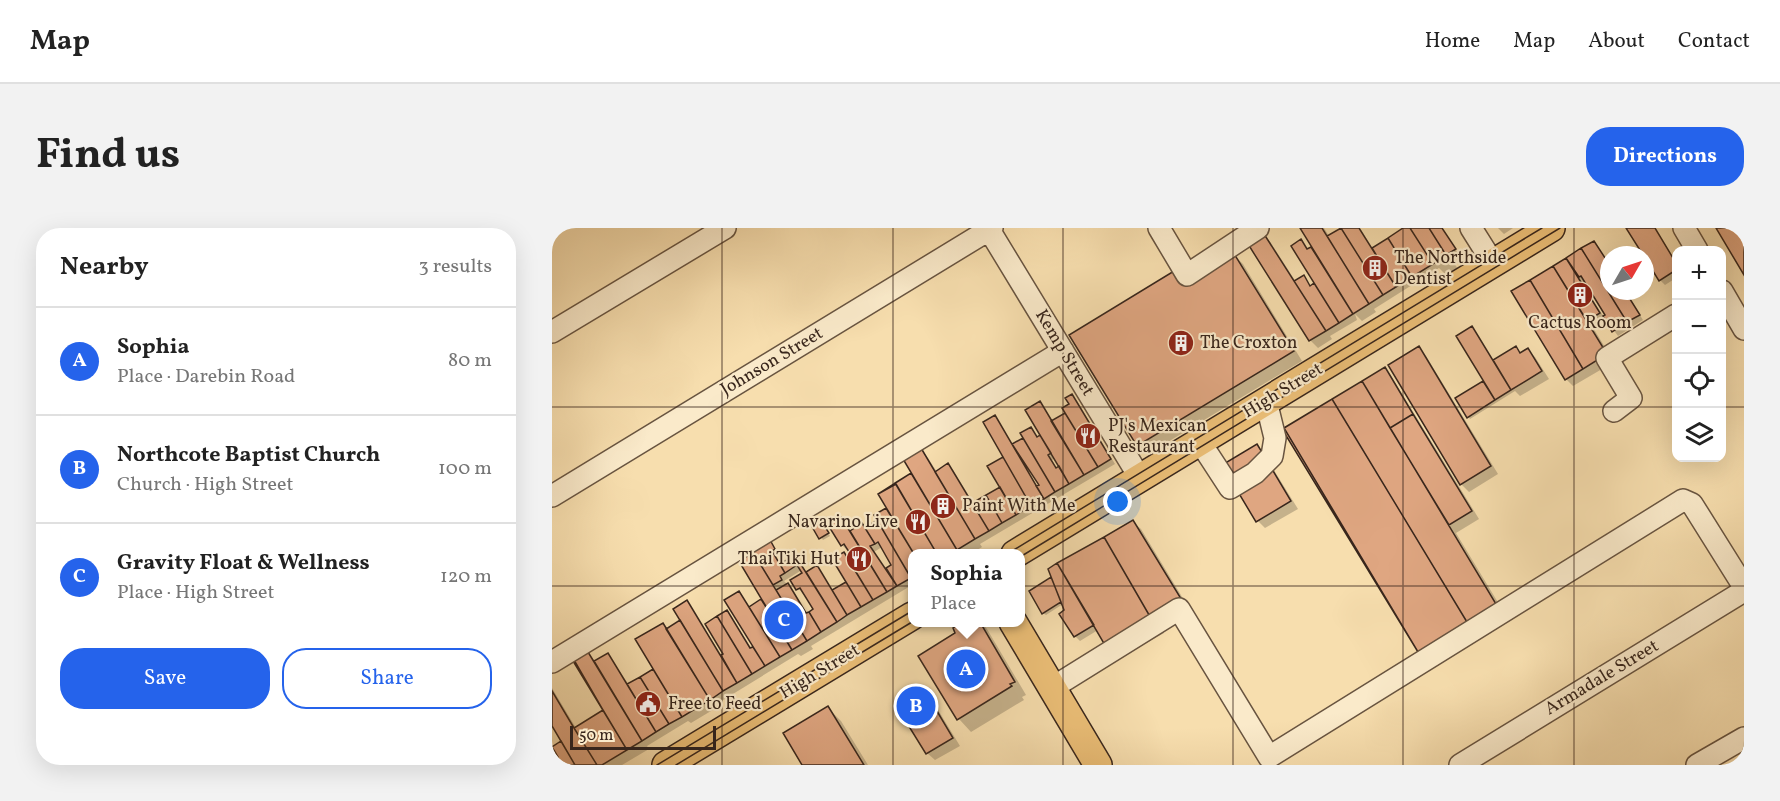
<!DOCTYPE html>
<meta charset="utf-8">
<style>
body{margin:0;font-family:Vollkorn,serif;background:#f2f2f2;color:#222}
.controls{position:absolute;right:18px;top:18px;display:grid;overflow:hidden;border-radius:12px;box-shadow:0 6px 24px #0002}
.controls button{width:54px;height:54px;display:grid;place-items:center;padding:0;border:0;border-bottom:2px solid #e0e0e0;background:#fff;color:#222;font:30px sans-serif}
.compass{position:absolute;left:1048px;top:18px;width:54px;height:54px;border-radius:50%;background:#fff;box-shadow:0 6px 24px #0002;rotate:51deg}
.scale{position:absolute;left:18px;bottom:15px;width:146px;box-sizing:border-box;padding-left:6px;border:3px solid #38261c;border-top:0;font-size:16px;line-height:21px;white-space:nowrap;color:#38261c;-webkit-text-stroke:4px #faeaca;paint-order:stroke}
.you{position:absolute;left:566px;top:274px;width:21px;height:21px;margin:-15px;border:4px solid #fff;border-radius:50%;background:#1a73e8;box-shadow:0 0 0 9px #1a73e833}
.badge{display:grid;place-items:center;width:39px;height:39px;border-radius:50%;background:#2563eb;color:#fff;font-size:20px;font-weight:700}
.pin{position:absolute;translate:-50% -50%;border:3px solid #fff;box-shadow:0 2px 6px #0006}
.popup{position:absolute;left:356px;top:321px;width:117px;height:78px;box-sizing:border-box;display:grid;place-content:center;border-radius:12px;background:#fff;filter:drop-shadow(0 2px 4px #0005);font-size:20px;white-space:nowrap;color:#767676}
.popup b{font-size:22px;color:#222}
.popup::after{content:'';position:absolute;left:50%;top:100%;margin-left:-12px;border:12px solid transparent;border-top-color:#fff}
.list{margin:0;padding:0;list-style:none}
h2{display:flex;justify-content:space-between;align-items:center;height:78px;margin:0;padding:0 24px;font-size:26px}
h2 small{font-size:20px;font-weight:400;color:#767676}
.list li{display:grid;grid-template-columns:39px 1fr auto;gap:18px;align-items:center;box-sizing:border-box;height:108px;padding:0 24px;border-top:2px solid #e0e0e0}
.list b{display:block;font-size:22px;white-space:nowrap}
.list p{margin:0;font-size:20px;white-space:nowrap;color:#767676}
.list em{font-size:20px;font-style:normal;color:#767676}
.actions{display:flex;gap:12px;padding:18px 24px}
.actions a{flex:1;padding:14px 0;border:2px solid #2563eb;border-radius:24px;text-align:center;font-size:21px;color:#2563eb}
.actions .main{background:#2563eb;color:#fff}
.icon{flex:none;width:33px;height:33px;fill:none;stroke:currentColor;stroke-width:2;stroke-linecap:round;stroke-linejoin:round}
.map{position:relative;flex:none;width:1192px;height:537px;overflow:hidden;border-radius:24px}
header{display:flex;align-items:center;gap:36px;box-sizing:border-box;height:84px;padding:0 30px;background:#fff;border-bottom:2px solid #e0e0e0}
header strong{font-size:28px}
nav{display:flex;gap:33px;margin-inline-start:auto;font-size:21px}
.intro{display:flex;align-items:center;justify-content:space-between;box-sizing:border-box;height:144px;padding:0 36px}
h1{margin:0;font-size:42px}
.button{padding:15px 27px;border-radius:24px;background:#2563eb;color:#fff;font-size:21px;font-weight:700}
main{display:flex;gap:36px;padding:0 36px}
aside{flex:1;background:#fff;border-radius:24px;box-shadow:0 6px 24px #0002}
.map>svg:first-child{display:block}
.shadow{fill:#0003;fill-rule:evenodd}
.building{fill:#dfa681;stroke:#38261c;stroke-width:1.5}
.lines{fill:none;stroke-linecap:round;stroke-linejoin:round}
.minor-casing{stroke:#685440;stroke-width:24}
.major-casing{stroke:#38261c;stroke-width:30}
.minor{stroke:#faeaca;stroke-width:21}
.major{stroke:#ecbf77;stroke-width:27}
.tram{stroke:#38261c;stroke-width:1.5}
.grid{fill:none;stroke:#38261c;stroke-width:1.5;stroke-opacity:0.55}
.labels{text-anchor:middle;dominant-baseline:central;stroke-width:4.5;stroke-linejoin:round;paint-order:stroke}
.poi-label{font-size:18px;fill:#38261c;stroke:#faeaca;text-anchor:start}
.street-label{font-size:18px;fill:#38261c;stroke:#faeaca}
</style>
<header>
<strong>Map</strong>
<nav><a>Home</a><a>Map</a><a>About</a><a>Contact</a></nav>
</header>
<div class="intro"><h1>Find us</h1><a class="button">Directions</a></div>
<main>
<aside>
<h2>Nearby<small>3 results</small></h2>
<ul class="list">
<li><span class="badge">A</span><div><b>Sophia</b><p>Place · Darebin Road</p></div><em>80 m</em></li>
<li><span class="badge">B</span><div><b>Northcote Baptist Church</b><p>Church · High Street</p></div><em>100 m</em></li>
<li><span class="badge">C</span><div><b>Gravity Float &amp; Wellness</b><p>Place · High Street</p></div><em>120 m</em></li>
</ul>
<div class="actions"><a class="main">Save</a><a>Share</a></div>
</aside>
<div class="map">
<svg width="1192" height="537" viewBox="0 0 1192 537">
<rect width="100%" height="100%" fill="#f7deae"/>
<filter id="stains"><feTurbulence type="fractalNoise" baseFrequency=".00333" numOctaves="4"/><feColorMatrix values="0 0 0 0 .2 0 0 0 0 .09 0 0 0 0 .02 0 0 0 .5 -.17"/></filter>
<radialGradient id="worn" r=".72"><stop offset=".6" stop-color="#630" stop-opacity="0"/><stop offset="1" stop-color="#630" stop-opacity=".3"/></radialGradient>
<path class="shadow" d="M749 0H772L777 8 790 0H808L821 21 854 0H890L907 27 900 32 906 41 895 48 887 40 822 81 824 84 810 93 803 86 805 92 778 108 780 111 766 120 758 112 698 16 712 7 719 15 744 54 751 49 759 59 764 56 749 13 756 22 759 21 764 26Z
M946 0H961L952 6Z
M1076 0H1103L1124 34V50L1113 57 1108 52Z
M1042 14 1057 35V63H1073L1091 92 1066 108 1053 90 1040 98 1062 134 1021 158 1014 151 1001 40ZM1034 53 1055 87 1052 89 1030 55Z
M681 26 691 36 750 133 596 226 586 217Z
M866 120 874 128 946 246 917 264 909 256 838 138Z
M963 120 969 126 976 122 983 129 997 151 968 168 963 163 918 191 905 171 933 153 941 134Z
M833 141 838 146 927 291 904 305 956 391 732 202Z
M520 168 525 173 563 236 428 316 430 319 419 326H360V357L259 418 261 421 249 428 246 426 163 477 164 480 139 495 136 493 95 518 97 521 70 537H2L0 534 8 529 11 514 0 495V460L24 500 53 483 36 425 44 434 56 426 77 457 103 441 110 396 116 402 130 393 135 374 170 428 173 426 175 384 200 421 203 419 187 364 198 380 209 373 214 378 187 330 217 312 227 327 224 329 229 337 243 329 255 345 265 339 281 363 296 354 292 326 298 333 303 331 297 321 295 322 290 317 289 291 299 304 313 301 327 293 324 288 336 280 328 267 361 245 369 222 376 230 385 244 396 237 401 242 422 276 450 259 453 230 443 189 461 217 473 210 479 201 486 210 490 207 487 175 500 194 515 185ZM504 230 509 239 505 241 500 232ZM480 243 489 257 486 259 477 245ZM330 319 341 337 334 342 322 324ZM250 342 252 346 241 353 251 366 253 365 263 382 255 386 240 361 232 353Z
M705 218 712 226 746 281 713 300 706 293Z
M581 294 589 301 638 382 608 399 612 405 568 430 556 418 546 402 528 413 523 408 511 376 494 387 491 385 499 351 503 356Z
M270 295 278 308 271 312 261 298Z
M412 394H429L435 401 474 467 470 469 472 472 419 504 407 491 405 405Z
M372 464 380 472 408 518 383 532 375 525Z
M276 480 289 493 316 537H251Z"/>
<path class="building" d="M748 0H770L817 76 801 86Z
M789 0H807L844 59 831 67Z
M789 0 831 67 817 76 775 8Z
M851 0H858L881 36 860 49 836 10Z
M858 0H877L894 27 881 36Z
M877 0H890L904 21 894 27Z
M1074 0H1103L1124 35V42L1107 53 1093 30V27H1091Z
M1164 0H1192V47Z
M712 6 774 103 757 113 696 16Z
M836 10 860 49 844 59 820 20Z
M749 11 755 21 759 19 801 86 787 95 739 18Z
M1042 13 1057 36V63H1073L1088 87 1075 94 1029 20Z
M1029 20 1075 94 1060 104 1051 88 1053 87 1029 48 1027 49 1014 30Z
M681 24 742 123 585 218 517 107 627 40Z
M1014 30 1048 85 1035 93 1001 38Z
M1001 38 1055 126 1031 141 978 52Z
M752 47 758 58 762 55 787 95 774 103 742 53Z
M978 52 1031 141 1013 152 959 63Z
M920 98 959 162 943 172 904 108Z
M867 118 939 238 908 257 836 137Z
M964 118 968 125 976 120 990 143 959 162 941 132Z
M833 139 861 186 838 200 810 153Z
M810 153 947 381 918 399 780 171Z
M810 153 947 381 869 429 732 200Z
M931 153 943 172 915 190 903 170Z
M520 166 559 231 546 239 510 180 517 176 513 170Z
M780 171 918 399 869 429 730 201Z
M488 173 532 247 517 256 473 182Z
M513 185 546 239 532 247 499 193Z
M861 186 920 283 897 297 838 200Z
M443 187 492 271 479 278 431 194Z
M479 199 485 209 488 207 499 225 496 227 504 240 507 238 517 256 503 264 468 205Z
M471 210 503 264 492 271 484 258 487 257 460 216Z
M705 216 739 273 704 294 670 237Z
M369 220 423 311 405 322 351 231Z
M451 229 479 278 464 287 435 238Z
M396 235 437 303 423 311 383 244Z
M359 245 405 322 399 326H385L343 255Z
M359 245 405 322 399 326H362L326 266Z
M344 256 385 326H362L326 266Z
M448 259 464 287 450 295 434 267Z
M434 267 450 295 437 303 420 275Z
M334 280 362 326H360L359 350 322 287Z
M289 289 335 364 321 372 297 333 301 330 292 316 289 318 276 297Z
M268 291 277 305 267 311 259 297Z
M325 292 359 350 345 358 334 340 339 337 326 314 323 316 313 300Z
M581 292 631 374 600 392 552 309Z
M310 295 323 316 318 318 345 358 335 364 298 303Z
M552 309 600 392 554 419 505 335Z
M217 310 223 321 220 323 233 345 228 348 230 352 221 357 199 321Z
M199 321 255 413 240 422 185 330Z
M292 324 321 372 309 379 280 331Z
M292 324 321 372 295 387 280 362 294 354 280 331Z
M243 327 285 394 269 404 257 384 261 381 248 360 244 362 238 352 250 345 245 337 233 345 228 336Z
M505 335 542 397 522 409 507 386 512 382 496 341Z
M265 337 295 387 285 394 254 344Z
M499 349 509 374 490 386 477 363Z
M294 354 309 379 295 387 280 362Z
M236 355 254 385 257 384 269 404 255 413 224 362Z
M187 363 228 429 213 438 172 372Z
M209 371 240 422 228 429 197 379Z
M135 372 185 455 171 463 121 381Z
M175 382 198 420 201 419 213 438 200 446 165 388Z
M165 388 200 446 185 455 169 427 171 426 153 396Z
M128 392 171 463 158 472 114 401Z
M409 394H428L463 454 458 456 460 458 405 492 366 428 403 405 401 400Z
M111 395 158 472 130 489 83 411Z
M36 424 90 513 75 522 21 433Z
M36 424 90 513 50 537H45L22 500 51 482 22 432Z
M56 425 104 504 90 513 42 433Z
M101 441 130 489 117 496 88 449Z
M88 449 117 496 104 504 75 456Z
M0 463 22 500 45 537H23L0 498Z
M373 463 401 510 374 526 345 479Z
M276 478 312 537H250L231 505Z
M51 482 75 522 50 537H45L22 500Z
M9 513 23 537H0V532L6 529 0 519Z"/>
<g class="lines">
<g class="minor-casing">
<path id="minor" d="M436 0 588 250
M607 0 635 47 706 0
M919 0 941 35
M1132 0 1145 22
M1170 63 1192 101
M0 104 173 0
M1062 183 1079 170 1055 130 1124 87
M648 214 678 260 703 245 720 228 723 210 714 173
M0 268 440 0
M0 434 511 123
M500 460 627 381 717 529 1131 272 1140 276 1192 359
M908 537 1192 363
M1145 537 1192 510"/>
</g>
<g class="major-casing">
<path id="major" d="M463 326 999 0
M461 394 546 537
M114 537 360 388"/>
</g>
<use href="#minor" class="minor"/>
<use href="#major" class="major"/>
<path class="tram" d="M455 326 990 0
M468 329 1008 0
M105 537 360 383
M124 537 360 394"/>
</g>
<path class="grid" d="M170 0V537M341 0V537M511 0V537M681 0V537M851 0V537M1022 0V537M0 179H1124M1170 179H1192M0 358H1192"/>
<defs>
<g id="building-disc" transform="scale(1.35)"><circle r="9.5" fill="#8f2418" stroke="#faeaca"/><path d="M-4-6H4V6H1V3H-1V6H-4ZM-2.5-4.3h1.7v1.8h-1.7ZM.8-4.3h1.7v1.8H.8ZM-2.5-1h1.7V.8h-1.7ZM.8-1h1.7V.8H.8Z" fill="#fff"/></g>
<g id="restaurant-disc" transform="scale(1.35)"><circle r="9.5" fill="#8f2418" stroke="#faeaca"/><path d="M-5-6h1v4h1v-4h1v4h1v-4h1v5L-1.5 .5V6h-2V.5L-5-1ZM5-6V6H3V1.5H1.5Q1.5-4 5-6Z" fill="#fff"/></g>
<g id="civic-disc" transform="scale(1.35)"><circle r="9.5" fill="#8f2418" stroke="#faeaca"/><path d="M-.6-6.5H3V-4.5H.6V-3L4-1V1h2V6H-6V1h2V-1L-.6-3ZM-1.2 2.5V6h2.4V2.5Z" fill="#fff"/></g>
</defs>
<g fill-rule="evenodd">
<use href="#building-disc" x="823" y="40"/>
<use href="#building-disc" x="1028" y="67"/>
<use href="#building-disc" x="629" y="115"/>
<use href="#restaurant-disc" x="536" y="208"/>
<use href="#building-disc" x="391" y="278"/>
<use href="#restaurant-disc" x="366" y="294"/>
<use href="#restaurant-disc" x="307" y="331"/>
<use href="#civic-disc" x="96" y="476"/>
</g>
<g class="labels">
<g class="poi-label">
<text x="842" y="30">The Northside<tspan x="842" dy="21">Dentist</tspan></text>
<text x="1028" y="95" text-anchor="middle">Cactus Room</text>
<text x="648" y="115">The Croxton</text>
<text x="556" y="198">PJ's Mexican<tspan x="556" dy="21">Restaurant</tspan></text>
<text x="410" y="278">Paint With Me</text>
<text x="346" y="294" text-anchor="end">Navarino Live</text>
<text x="288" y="331" text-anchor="end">Thai Tiki Hut</text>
<text x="116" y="476">Free to Feed</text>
</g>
<g class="street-label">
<text transform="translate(512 125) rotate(59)">Kemp Street</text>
<text transform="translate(220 134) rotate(-31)">Johnson Street</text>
<text transform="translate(731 163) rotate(-31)">High Street</text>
<text transform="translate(268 444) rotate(-31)">High Street</text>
<text transform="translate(1050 450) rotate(-31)">Armadale Street</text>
</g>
</g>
<rect width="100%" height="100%" filter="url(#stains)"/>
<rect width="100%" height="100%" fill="url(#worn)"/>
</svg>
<div class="controls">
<button>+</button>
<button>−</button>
<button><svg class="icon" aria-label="locate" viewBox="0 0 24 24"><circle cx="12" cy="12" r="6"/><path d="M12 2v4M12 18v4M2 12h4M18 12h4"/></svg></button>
<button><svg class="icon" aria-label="layers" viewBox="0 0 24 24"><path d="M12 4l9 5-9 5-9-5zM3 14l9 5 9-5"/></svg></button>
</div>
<svg class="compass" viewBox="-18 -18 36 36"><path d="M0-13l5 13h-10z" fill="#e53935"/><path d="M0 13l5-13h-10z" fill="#767676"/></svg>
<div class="scale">50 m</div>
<div class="you"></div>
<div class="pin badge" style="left:414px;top:441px">A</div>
<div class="popup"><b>Sophia</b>Place</div>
<div class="pin badge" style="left:364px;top:478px">B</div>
<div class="pin badge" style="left:232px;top:392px">C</div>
</div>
</main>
